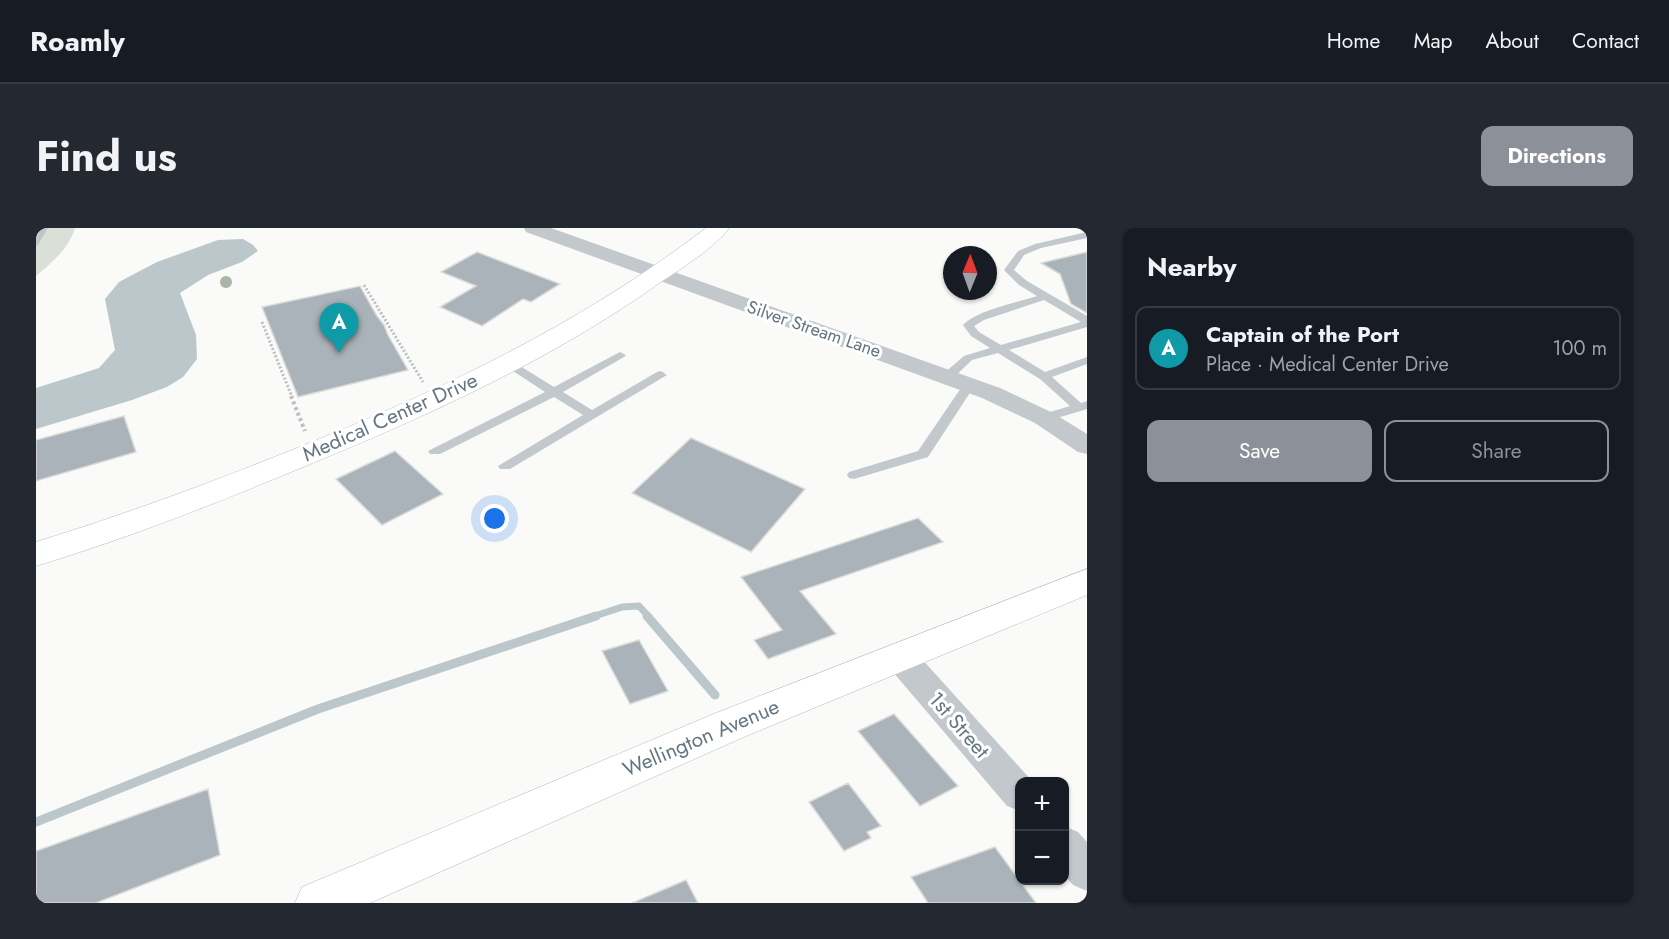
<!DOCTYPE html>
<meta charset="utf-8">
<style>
body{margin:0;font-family:Jost,sans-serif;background:#242831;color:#f1f3f6}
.controls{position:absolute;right:18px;bottom:18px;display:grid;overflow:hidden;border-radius:12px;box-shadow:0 2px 4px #0004}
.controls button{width:54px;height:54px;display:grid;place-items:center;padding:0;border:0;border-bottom:2px solid #363941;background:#171b24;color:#f1f3f6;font:30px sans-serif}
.compass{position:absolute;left:907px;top:18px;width:54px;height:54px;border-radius:50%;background:#171b24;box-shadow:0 2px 4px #0004;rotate:1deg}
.you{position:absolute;left:459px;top:291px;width:21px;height:21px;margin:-15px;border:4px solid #fff;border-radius:50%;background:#1a73e8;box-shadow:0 0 0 9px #1a73e833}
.badge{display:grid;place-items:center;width:39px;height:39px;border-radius:50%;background:#8c9099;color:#fff;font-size:20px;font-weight:700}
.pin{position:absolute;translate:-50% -50px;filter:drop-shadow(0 2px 3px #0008)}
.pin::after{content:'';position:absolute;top:32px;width:21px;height:18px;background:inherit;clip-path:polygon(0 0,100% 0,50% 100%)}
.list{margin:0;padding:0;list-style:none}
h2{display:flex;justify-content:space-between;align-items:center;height:78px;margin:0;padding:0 24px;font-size:26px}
h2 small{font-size:20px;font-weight:400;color:#9ea1a6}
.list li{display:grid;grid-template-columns:39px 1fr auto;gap:18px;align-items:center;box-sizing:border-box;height:84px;margin:0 12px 12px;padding:0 12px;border:2px solid #363941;border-radius:12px}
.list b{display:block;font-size:22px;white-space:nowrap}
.list p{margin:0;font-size:20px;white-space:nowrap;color:#9ea1a6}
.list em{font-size:20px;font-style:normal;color:#9ea1a6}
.actions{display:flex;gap:12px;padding:18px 24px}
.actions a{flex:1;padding:14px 0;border:2px solid #8c9099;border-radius:12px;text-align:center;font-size:21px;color:#8c9099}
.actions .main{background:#8c9099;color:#fff}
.map{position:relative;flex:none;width:1051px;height:675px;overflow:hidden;border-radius:12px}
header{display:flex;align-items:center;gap:36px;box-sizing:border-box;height:84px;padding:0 30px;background:#171b24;border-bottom:2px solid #363941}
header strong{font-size:28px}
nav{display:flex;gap:33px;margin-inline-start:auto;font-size:21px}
.intro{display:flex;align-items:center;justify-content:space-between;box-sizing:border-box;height:144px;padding:0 36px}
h1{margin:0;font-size:42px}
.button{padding:15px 27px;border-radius:12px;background:#8c9099;color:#fff;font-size:21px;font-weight:700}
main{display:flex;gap:36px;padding:0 36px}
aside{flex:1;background:#171b24;border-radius:12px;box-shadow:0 2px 4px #0004}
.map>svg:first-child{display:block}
.green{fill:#dadfd7}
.water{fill:#bbc7cb}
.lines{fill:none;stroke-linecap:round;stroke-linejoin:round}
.stream-far2{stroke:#bbc7cb;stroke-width:5}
.stream-far1{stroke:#bbc7cb;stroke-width:7}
.stream{stroke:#bbc7cb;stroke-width:9}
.building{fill:#aab3b9;stroke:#dcdcda;stroke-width:1.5}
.secondary-casing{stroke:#b3babf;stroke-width:1}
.path-far1{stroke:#bbbfc2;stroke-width:3;stroke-dasharray:2 2;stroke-linecap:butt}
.path{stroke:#bbbfc2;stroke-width:4;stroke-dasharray:3 3;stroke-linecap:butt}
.lane{fill:#c3c8cc;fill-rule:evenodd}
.street{fill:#c3c8cc;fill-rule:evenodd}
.secondary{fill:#fff;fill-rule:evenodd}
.tree{fill:#aab4a7}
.labels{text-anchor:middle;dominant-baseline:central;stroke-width:6;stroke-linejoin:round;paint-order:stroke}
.far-street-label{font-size:18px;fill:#657683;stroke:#fff}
.street-label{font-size:21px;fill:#657683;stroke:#fff}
</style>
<header>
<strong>Roamly</strong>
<nav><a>Home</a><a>Map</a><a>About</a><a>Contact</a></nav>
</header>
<div class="intro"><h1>Find us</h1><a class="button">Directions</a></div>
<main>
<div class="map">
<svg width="1051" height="675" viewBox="0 0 1051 675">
<rect width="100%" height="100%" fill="#fafaf8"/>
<path class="green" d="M0 0H39C32 22 17 33 0 48Z"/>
<path class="water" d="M207 11 217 17 222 23 206 34 172 47 144 65 160 107 161 131 147 149 131 159 96 172 0 201V160L63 140 79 122 69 71 83 54 121 34 182 12Z"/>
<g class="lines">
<path class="stream-far2" d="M0 15 9 0"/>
<path class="stream-far1" d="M556 389 586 379 603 378 613 389"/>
<path class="stream" d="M611 388 679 467
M0 594 282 481 560 388"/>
</g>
<path class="building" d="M441 24 524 56 495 74 487 71 446 98 404 79 440 58 405 44Z
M1051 24V85L1035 76 1024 46 1005 35Z
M324 58 341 88 348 97 352 107 372 142 262 169 226 79Z
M88 188 100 224 0 253V212Z
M655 210 769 261 715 324 596 265Z
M359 223 407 266 346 297 300 251Z
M882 290 907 314 764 363 800 406 732 431 718 412 746 402 705 349Z
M603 412 632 463 594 476 566 423Z
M858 486 922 558 884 578 822 503Z
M812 555 845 598 831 604 835 610 808 623 773 574Z
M172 561 184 627 60 675H0V623Z
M959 619 1000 675H892L875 649Z
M650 652 662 675H596Z"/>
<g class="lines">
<g class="secondary-casing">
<path id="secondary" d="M670 0H693C681 18 642 43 622 56 515 132 393 187 272 237 183 274 93 310 0 338V314C87 287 172 256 256 222 402 164 545 96 670 0Z
M1051 341V367L708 509 334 675H259L266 659 680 485Z"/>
</g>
<path class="path-far1" d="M328 57 387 154
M226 94 256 169"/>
<path class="path" d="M255 168 269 203"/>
<path class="lane" d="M1051 4V10L1005 20 988 27 978 42 991 53 1051 88V99L973 122 1009 144 1051 129V136L1016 149 1045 175 1051 173V181L1008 194 1004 193 1002 190 1004 187 1034 178 1004 151 962 125 936 132 915 152H907V146L928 128 954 120 935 108 927 97C942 82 980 75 1001 68L983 57 968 42 982 23 999 16ZM1008 72 1045 94 965 117 943 104 938 98 948 92Z
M584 124 590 127 588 129 527 164 556 182 621 144 625 143 631 147 474 241H464L462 238 547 187 518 169 404 226H394L392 223 509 164 468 137V133H476L518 159Z
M933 153 939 157 892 229 818 251 813 250 811 247 813 244 882 223 929 154Z"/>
<path class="street" d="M488 0H515L964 160 1017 185 1051 206V226L1042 224 999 195 946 170 490 4Z
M863 415 875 419 997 554H984V583L971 578 851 437 846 428 851 419Z
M1028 598 1042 604 1051 614V663L1037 657 1028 647Z"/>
<use href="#secondary" class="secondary"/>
</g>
<circle class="tree" cx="190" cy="54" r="6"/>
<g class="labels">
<g class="far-street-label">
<text transform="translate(778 101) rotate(19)">Silver Stream Lane</text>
</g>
<g class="street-label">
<text transform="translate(354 189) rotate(-24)">Medical Center Drive</text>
<text transform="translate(923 497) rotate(49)">1st Street</text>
<text transform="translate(665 510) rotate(-23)">Wellington Avenue</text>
</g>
</g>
</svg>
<div class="controls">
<button>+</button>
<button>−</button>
</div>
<svg class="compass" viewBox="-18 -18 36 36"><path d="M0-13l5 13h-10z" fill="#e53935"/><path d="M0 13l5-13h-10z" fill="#9ea1a6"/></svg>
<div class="you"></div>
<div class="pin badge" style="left:303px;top:125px;background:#0f9aa8">A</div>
</div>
<aside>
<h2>Nearby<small></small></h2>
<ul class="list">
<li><span class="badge" style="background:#0f9aa8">A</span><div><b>Captain of the Port</b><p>Place · Medical Center Drive</p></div><em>100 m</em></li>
</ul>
<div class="actions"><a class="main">Save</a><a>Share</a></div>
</aside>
</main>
